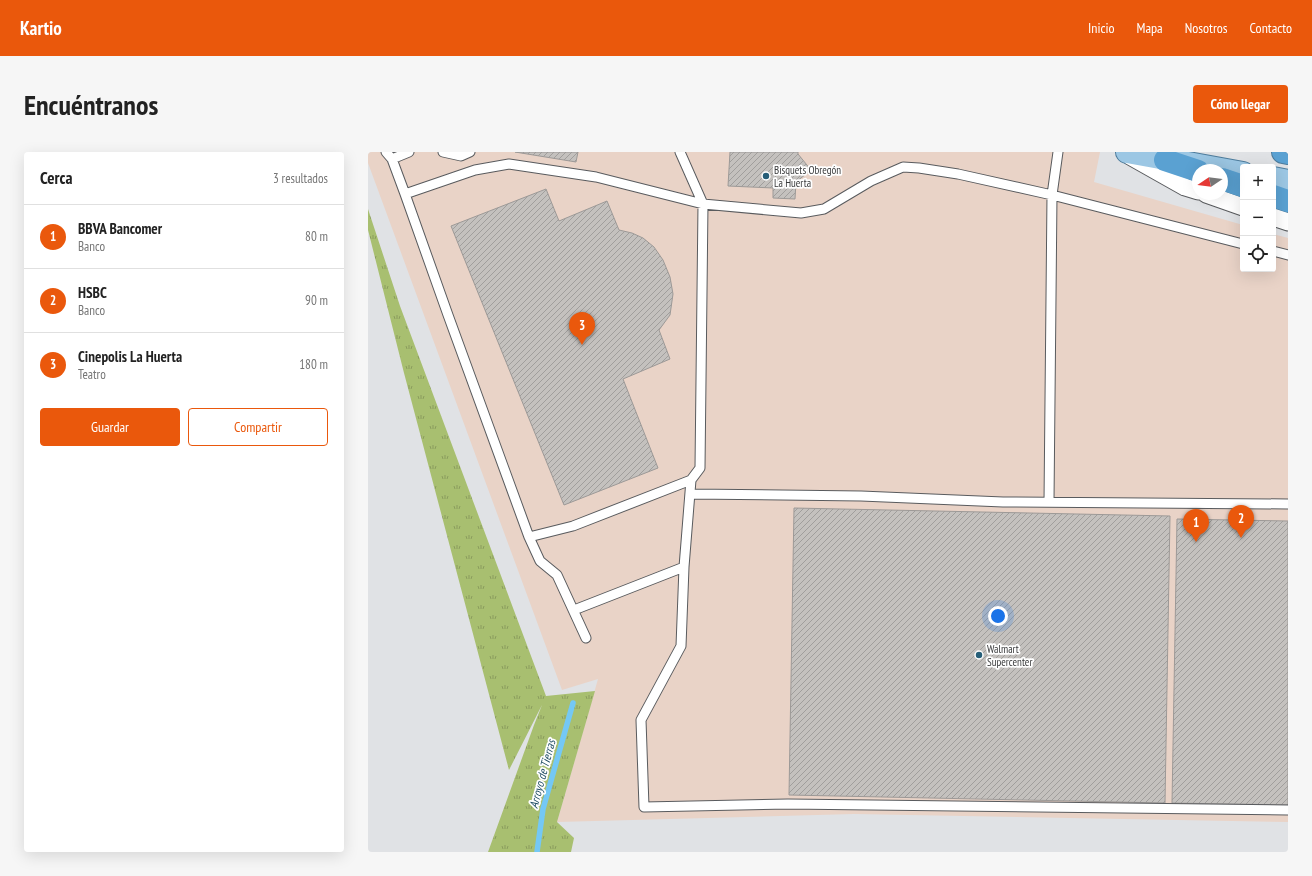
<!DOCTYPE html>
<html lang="es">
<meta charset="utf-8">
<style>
body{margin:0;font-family:"PT Sans Narrow",sans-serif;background:#f6f6f6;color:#222}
.controls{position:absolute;right:12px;top:12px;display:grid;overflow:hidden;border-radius:4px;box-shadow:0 4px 16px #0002}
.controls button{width:36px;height:36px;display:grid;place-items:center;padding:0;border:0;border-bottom:1px solid #e0e0e0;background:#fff;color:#222;font:20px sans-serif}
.compass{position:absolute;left:824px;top:12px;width:36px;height:36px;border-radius:50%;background:#fff;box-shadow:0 4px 16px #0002;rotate:257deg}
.you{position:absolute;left:630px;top:464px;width:14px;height:14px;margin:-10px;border:3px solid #fff;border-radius:50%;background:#1a73e8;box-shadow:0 0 0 6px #1a73e833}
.badge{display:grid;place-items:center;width:26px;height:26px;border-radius:50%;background:#ea580c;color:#fff;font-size:13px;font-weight:700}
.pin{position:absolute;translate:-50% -33px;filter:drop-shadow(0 1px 2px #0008)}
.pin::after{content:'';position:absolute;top:21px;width:14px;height:12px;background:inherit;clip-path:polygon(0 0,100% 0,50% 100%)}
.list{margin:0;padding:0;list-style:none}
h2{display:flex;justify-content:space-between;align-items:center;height:52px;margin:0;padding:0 16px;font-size:17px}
h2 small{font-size:13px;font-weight:400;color:#767676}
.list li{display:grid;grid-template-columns:26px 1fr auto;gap:12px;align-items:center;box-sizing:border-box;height:64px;padding:0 16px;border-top:1px solid #e0e0e0}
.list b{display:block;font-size:15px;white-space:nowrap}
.list p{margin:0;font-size:13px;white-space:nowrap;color:#767676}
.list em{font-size:13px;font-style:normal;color:#767676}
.actions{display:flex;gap:8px;padding:12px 16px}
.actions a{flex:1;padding:9px 0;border:1px solid #ea580c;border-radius:4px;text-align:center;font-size:14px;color:#ea580c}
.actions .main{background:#ea580c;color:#fff}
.icon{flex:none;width:22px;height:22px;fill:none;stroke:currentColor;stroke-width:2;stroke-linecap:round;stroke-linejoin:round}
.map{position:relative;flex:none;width:920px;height:700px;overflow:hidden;border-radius:4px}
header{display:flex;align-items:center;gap:24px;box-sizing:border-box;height:56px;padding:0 20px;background:#ea580c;color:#fff}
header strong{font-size:19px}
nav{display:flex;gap:22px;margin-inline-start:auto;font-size:14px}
.intro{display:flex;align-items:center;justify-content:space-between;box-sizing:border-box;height:96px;padding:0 24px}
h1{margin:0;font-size:28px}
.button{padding:10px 18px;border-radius:4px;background:#ea580c;color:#fff;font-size:14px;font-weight:700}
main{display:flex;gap:24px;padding:0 24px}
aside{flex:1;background:#fff;border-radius:4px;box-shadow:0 4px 16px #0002}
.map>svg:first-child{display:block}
.commercial{fill:#e9d3c7}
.park{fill:url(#park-tufts)}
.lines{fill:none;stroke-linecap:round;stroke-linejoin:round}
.stream{stroke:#74c8f5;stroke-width:5.5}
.building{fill:url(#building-hatch);stroke:#9c9997}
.lane-casing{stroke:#595b5e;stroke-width:11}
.street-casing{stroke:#595b5e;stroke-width:19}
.primary-casing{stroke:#4e7d9d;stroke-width:24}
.highway-casing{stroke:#4e7d9d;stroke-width:24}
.lane{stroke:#fff;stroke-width:9}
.street{stroke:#fff;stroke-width:17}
.primary{stroke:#9cc7e4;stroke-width:22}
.highway{stroke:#5aa1d2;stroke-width:22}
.poi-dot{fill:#265e78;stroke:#fff;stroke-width:1.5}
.labels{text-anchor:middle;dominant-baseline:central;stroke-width:3.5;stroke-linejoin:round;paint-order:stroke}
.poi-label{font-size:11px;fill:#393a3b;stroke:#fff;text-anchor:start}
.water-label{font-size:12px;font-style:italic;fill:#1b4a61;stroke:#fff}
</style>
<header>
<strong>Kartio</strong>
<nav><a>Inicio</a><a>Mapa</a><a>Nosotros</a><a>Contacto</a></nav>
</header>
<div class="intro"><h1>Encuéntranos</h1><a class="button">Cómo llegar</a></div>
<main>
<aside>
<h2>Cerca<small>3 resultados</small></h2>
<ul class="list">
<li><span class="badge">1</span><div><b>BBVA Bancomer</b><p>Banco</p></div><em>80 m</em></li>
<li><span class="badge">2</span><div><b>HSBC</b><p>Banco</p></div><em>90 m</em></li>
<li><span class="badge">3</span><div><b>Cinepolis La Huerta</b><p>Teatro</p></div><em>180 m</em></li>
</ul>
<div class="actions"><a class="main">Guardar</a><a>Compartir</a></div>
</aside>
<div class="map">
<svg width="920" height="700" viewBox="0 0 920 700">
<defs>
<pattern id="park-tufts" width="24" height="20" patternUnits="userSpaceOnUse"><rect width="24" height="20" fill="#a8bf70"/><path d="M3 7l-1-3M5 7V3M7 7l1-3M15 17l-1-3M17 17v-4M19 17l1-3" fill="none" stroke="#8a9c5d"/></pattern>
<pattern id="building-hatch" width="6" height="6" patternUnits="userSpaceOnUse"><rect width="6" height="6" fill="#c4c1be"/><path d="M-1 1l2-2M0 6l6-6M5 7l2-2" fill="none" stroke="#a09e9c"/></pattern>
</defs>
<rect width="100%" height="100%" fill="#e0e2e5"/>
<path class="commercial" d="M0 0H732L726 30 875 73V117H905V82L920 86V670L486 662 189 670 230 527 194 538 0 11Z"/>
<path class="park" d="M0 57 32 154 178 544 227 539 189 670 206 686 203 700H120L166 573 174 553 141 618 36 221 0 78Z"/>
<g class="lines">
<path class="stream" d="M169 700 175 657 205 551"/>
</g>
<path class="building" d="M147 0H210L208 10Z
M362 0H430V2L443 18 428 30 427 47 405 46V36L360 34Z
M178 37 191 69 239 49 251 78 264 81 275 86 286 95 295 108 302 125 305 142 302 163 291 178 302 207 255 227 290 316 196 353 83 74Z
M426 356 802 364 797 651 421 643Z
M809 367 920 369V653L804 651Z"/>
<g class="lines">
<g class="lane-casing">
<path id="lane" d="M18 0 24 7 37 42 80 163 161 385 172 409 189 423 218 486
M75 0 93 4 102 0
M24 7 41 0
M37 42 107 18 141 12 228 25 335 52 433 61 456 57 503 29 535 15 551 16 590 22 684 43 875 92
M905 99 920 103
M323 328 316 415 313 494 273 568 276 655 420 652 920 658
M322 342 493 344 635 350 920 352
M681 350 684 43 690 0
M161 385 205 374 323 328 332 316 335 52 312 0
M206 458 316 415"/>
</g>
<g class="street-casing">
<path id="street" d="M762 4 817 35 830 39
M838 42 875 55
M905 65 920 70"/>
</g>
<g class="primary-casing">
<path id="primary" d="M759 0 875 21
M905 26 920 29"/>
</g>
<g class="highway-casing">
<path id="highway" d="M915 0 920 1
M797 8 830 19
M854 27 875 34
M905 44 920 49"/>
</g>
<use href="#lane" class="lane"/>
<use href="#street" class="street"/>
<use href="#primary" class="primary"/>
<use href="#highway" class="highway"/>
</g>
<g class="poi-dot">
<circle cx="398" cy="24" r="4"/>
<circle cx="611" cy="503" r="4"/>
</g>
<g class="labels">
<g class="poi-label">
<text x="406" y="18">Bisquets Obregón<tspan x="406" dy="13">La Huerta</tspan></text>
<text x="619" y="497">Walmart<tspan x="619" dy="13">Supercenter</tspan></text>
</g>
<g class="water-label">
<text transform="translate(174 622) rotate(-75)">Arroyo de Tierras</text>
</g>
</g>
</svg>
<div class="controls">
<button>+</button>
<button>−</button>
<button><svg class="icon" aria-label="locate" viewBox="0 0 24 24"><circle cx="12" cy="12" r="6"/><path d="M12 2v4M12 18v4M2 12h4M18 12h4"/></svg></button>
</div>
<svg class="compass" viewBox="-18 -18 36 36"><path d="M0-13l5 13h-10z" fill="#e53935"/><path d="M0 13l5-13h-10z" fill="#767676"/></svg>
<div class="you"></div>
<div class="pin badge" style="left:828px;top:390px">1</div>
<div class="pin badge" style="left:873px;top:386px">2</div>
<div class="pin badge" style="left:214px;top:193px">3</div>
</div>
</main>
